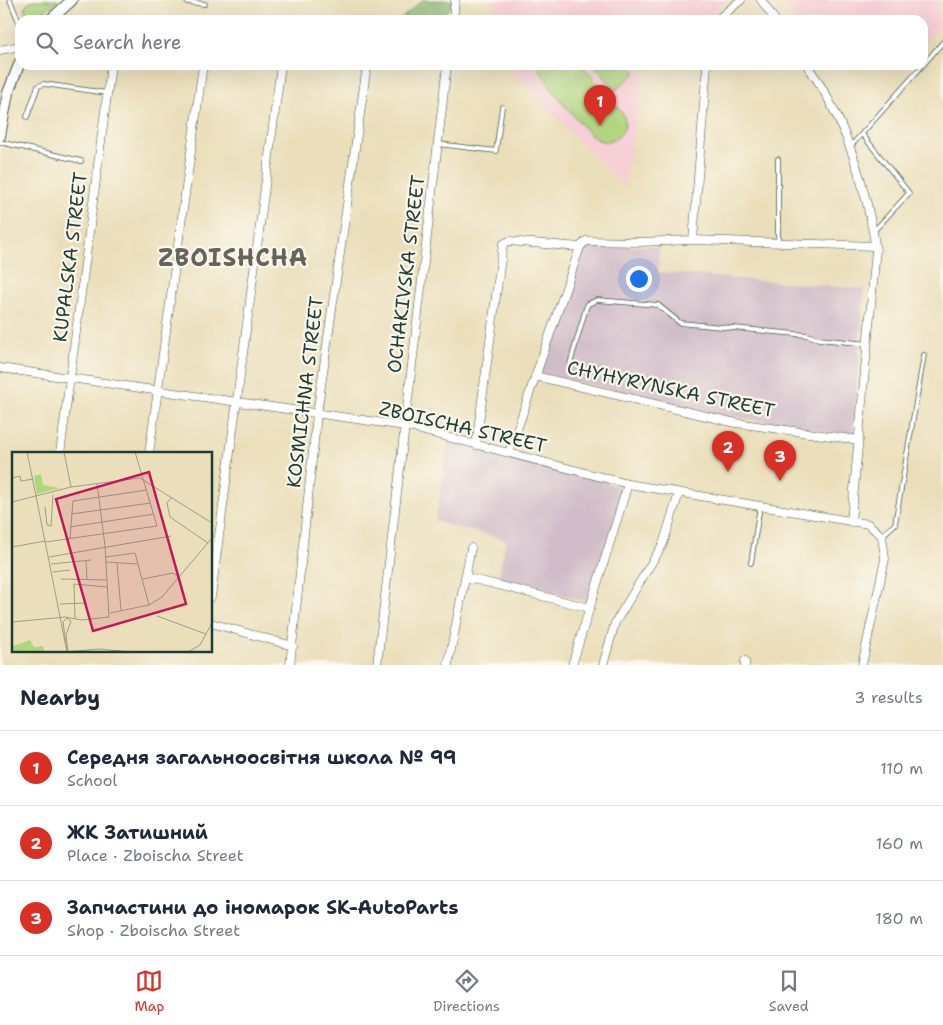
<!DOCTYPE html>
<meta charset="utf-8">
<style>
body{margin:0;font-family:"Shantell Sans",sans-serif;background:#f2f2f3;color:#1f2937}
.you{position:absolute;left:638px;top:278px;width:18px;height:18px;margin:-12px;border:4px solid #fff;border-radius:50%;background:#1a73e8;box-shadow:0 0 0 8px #1a73e833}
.badge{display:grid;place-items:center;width:32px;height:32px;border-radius:50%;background:#d93025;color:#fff;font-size:16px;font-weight:700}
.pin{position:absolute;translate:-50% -41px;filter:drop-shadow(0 1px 2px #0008)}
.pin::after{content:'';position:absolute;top:26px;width:18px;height:15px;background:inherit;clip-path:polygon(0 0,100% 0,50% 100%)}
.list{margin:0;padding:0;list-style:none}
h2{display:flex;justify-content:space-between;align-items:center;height:65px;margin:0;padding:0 20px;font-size:21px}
h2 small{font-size:16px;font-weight:400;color:#747a83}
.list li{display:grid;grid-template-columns:32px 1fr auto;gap:15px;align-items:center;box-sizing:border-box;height:75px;padding:0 20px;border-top:1px solid #e0e1e3}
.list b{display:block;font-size:19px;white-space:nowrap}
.list p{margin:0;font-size:16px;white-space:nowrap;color:#747a83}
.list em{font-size:16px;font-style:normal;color:#747a83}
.icon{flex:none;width:28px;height:28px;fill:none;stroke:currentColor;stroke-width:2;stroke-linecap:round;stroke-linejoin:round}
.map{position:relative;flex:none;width:943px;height:665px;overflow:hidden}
.search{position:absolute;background:#fff;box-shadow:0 5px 20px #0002;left:15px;right:15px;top:15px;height:55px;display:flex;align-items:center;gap:12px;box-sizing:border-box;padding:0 18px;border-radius:15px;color:#747a83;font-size:19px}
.sheet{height:290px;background:#fff}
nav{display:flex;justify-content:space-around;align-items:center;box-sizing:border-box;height:70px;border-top:1px solid #e0e1e3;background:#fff;font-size:14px;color:#747a83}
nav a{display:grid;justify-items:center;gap:2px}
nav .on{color:#d93025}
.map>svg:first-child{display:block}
.built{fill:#f6cfd6}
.industrial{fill:#d1bdc9}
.green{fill:#b1d680;stroke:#688a5a}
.forest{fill:#8cb76e;stroke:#567a51}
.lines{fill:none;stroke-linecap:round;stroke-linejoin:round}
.service-casing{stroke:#3e5548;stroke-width:5.5}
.minor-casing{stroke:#3e5548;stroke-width:9}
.secondary-casing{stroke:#3e5548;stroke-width:12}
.service{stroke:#fff;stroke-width:4}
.minor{stroke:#fff;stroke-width:8}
.secondary{stroke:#fff;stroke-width:10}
.labels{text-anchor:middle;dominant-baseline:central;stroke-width:4.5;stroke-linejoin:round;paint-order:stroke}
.street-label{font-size:19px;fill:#1f3d34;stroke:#fbf7ec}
.district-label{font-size:24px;font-weight:bold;letter-spacing:1px;fill:#65645c;stroke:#fbf7ec}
.inset-road{fill:none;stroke:#999e85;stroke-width:1}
.view{fill:#c2185b;fill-opacity:0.15;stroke:#c2185b;stroke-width:2.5}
.inset-edge{fill:none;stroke:#1f3d34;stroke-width:2.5}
</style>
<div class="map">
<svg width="943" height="665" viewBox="0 0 943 665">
<rect width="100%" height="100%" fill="#fbf7ec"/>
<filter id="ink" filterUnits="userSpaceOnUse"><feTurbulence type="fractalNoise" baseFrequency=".02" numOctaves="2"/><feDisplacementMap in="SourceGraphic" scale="10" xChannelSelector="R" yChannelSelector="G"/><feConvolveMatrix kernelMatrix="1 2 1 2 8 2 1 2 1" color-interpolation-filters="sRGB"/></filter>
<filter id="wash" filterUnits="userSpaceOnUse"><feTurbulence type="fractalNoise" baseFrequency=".0096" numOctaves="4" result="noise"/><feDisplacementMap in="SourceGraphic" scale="20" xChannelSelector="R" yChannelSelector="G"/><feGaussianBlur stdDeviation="1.12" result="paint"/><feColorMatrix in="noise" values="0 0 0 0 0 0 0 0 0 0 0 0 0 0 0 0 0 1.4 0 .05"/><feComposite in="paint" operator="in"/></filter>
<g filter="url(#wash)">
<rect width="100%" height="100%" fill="#ebdfbb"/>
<path class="built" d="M489 0H728L710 20H505Z
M782 0H937L941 25 923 43V20H796Z
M505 65H645L624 188Z"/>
<path class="industrial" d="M585 246H659L658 272 864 289 853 435 716 414 541 373Z
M449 443 553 468 625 488 590 602 498 579 506 540 435 521Z"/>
<path class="green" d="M33 0H58L33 20 28 18 25 10 26 5Z
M582 65 623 114C626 121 626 129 620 135 614 142 603 144 595 138 584 130 540 78 538 65Z
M594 65H630L636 72 616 90Z"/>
<path class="forest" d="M422 0H452V5L444 14 433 15 432 20H400Z"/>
</g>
<g filter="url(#ink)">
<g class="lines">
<g class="service-casing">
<path id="service" d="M10 0 20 25
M187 0V2L205 4
M923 65 943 42
M27 117 38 86 44 84 107 93
M862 134 909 193 873 232
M0 142 81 161
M438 144 496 151 502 107
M850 147 923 65
M778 159V243
M570 364 586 308 588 304 597 300 658 305 680 323 807 335 819 339 868 344
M882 536 895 524 924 355
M751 563 760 506"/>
</g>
<g class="minor-casing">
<path id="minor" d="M761 0 775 20
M453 20 455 0
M717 20 741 0
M0 50 20 46
M807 65C841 112 861 171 872 227 874 235 874 242 876 250L851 522
M693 240 707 65
M0 368 405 426 628 484 868 524 882 536 885 559 862 665
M535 376 736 423 859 440
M476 445 503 244 509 241 580 247
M509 453 580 247 586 241 639 242 693 240 875 246
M60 454 111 65
M149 454 203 65
M465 577 590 608
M211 597 281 65
M211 623 293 646
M290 665 317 414 367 65
M377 665 447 65
M448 665 471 548
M572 665 628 484
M603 665 615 623 663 544 679 493
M745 665V661"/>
</g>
<g class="secondary-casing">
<path id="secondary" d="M50 20 72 0
M0 136 8 93 20 62"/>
</g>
<use href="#service" class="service"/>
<use href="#minor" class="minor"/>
<use href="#secondary" class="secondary"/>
</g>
</g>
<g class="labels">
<g class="street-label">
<text transform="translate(70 257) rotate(-83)">KUPALSKA STREET</text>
<text transform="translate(406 274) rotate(-83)">OCHAKIVSKA STREET</text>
<text transform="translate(671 389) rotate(12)">CHYHYRYNSKA STREET</text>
<text transform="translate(305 392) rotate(-83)">KOSMICHNA STREET</text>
<text transform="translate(463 427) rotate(13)">ZBOISCHA STREET</text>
</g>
<g class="district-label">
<text x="233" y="258">ZBOISHCHA</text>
</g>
</g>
<g transform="translate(12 452)">
<rect width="200" height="200" fill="#ebdfbb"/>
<path d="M29 22 31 33 48 36 25 42 22 24ZM18 188 22 195 31 194 32 199 0 200 1 194Z" fill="#b1d680"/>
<path class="inset-road" d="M15 0 24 44M52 0 59 35M0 26 8 24 9 29 21 27M24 44 55 200M160 45 155 51 158 65 196 91M0 50 59 35 128 26 200 71M33 55 35 73 39 74 41 43M59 62 139 51M58 75 142 62M58 87 61 49 135 38M34 90 145 74 123 0M0 95 33 89M37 105 159 84M94 105 123 101 137 153M74 109 75 127M94 110 125 112M105 111 109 158M39 112 79 108M41 120 58 118M49 127 94 128M131 127 161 121 168 125M48 152 74 151M98 161 137 153 150 145 200 86M145 164 194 182M63 166 62 132 95 135M0 170 53 165 70 168 97 165 93 94 85 31M53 200 87 197 120 200M55 200 51 170 55 166 59 169 54 183 56 200M176 200 188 193 200 171"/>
<path class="view" d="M137 20 174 152 81 179 44 47Z"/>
<rect width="200" height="200" class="inset-edge"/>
</g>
</svg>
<div class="you"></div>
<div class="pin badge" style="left:600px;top:126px">1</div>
<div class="pin badge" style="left:728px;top:472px">2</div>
<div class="pin badge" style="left:780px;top:481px">3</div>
<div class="search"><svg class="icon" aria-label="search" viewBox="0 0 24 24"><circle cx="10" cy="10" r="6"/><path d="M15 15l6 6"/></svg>Search here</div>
</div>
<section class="sheet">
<h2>Nearby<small>3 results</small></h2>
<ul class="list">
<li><span class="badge">1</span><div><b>Середня загальноосвітня школа № 99</b><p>School</p></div><em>110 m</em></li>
<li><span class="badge">2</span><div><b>ЖК Затишний</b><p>Place · Zboischa Street</p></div><em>160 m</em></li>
<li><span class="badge">3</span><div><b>Запчастини до іномарок SK-AutoParts</b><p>Shop · Zboischa Street</p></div><em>180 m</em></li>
</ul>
</section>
<nav>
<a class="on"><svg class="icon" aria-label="map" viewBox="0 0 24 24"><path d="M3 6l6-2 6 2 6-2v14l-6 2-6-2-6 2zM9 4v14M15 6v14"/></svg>Map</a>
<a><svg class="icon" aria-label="directions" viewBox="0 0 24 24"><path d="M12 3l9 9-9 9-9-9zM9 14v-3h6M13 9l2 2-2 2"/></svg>Directions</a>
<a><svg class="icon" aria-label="saved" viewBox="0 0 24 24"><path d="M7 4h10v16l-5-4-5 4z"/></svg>Saved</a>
</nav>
